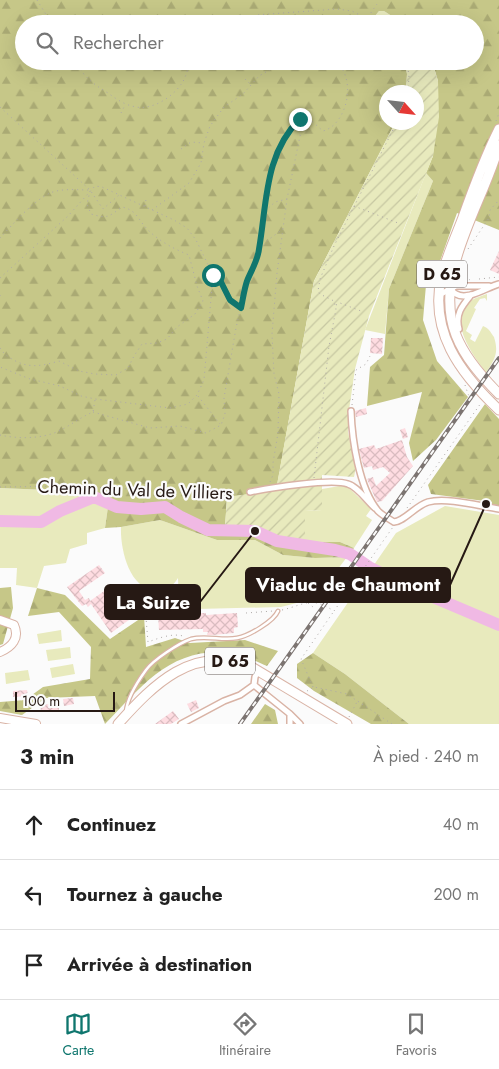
<!DOCTYPE html>
<html lang="fr">
<meta charset="utf-8">
<style>
body{margin:0;font-family:Jost,sans-serif;background:#f2f2f2;color:#222}
.compass{position:absolute;left:379px;top:85px;width:45px;height:45px;border-radius:50%;background:#fff;box-shadow:0 5px 20px #0002;rotate:117deg}
.scale{position:absolute;left:15px;bottom:12px;width:100px;box-sizing:border-box;padding-left:5px;border:2px solid #261914;border-top:0;font-size:14px;line-height:18px;white-space:nowrap;color:#261914;-webkit-text-stroke:4px #fbfbfb;paint-order:stroke}
.stop{position:absolute;width:15px;height:15px;margin:-11px;border:4px solid #0f766e;border-radius:50%;background:#fff}
.stop.end{background:#0f766e;border-color:#fff;box-shadow:0 1px 5px #0008}
.list{margin:0;padding:0;list-style:none}
h2{display:flex;justify-content:space-between;align-items:center;height:65px;margin:0;padding:0 20px;font-size:21px}
h2 small{font-size:16px;font-weight:400;color:#767676}
.list li{display:grid;grid-template-columns:32px 1fr auto;gap:15px;align-items:center;box-sizing:border-box;height:70px;padding:0 20px;border-top:1px solid #e0e0e0}
.list b{display:block;font-size:19px;white-space:nowrap}
.list em{font-size:16px;font-style:normal;color:#767676}
.icon{flex:none;width:28px;height:28px;fill:none;stroke:currentColor;stroke-width:2;stroke-linecap:round;stroke-linejoin:round}
.map{position:relative;flex:none;width:499px;height:724px;overflow:hidden}
.search{position:absolute;background:#fff;box-shadow:0 5px 20px #0002;left:15px;right:15px;top:15px;height:55px;display:flex;align-items:center;gap:12px;box-sizing:border-box;padding:0 18px;border-radius:28px;color:#767676;font-size:19px}
.sheet{height:275px;background:#fff}
nav{display:flex;justify-content:space-around;align-items:center;box-sizing:border-box;height:70px;border-top:1px solid #e0e0e0;background:#fff;font-size:14px;color:#767676}
nav a{display:grid;justify-items:center;gap:2px}
nav .on{color:#0f766e}
.map>svg:first-child{display:block}
.grass{fill:#e8eabd}
.forest{fill:url(#forest-firs)}
.garden{fill:url(#garden-furrows)}
.lines{fill:none;stroke-linecap:round;stroke-linejoin:round}
.river{stroke:#f0b9e4;stroke-width:12}
.building{fill:url(#building-cross-hatch)}
.lane-casing{stroke:#d9b3a5;stroke-width:5}
.street-casing{stroke:#d9b3a5;stroke-width:8}
.secondary-casing{stroke:#d9b3a5;stroke-width:10}
.primary-casing{stroke:#d9b3a5;stroke-width:11}
.path{stroke:#aea9a7;stroke-width:1;stroke-dasharray:1 4;stroke-linecap:butt}
.lane{stroke:#fff;stroke-width:2.5}
.street{stroke:#fff;stroke-width:5}
.secondary{stroke:#fff;stroke-width:8}
.primary{stroke:#fff;stroke-width:9}
.rail-casing{stroke:#7c7471;stroke-width:4}
.rail{stroke:#fbfbfb;stroke-width:2;stroke-dasharray:5.5;stroke-linecap:butt}
.route{stroke:#0f766e;stroke-width:6}
.labels{text-anchor:middle;dominant-baseline:central;stroke-width:4.5;stroke-linejoin:round;paint-order:stroke}
.shield{fill:#fbfbfb;stroke:#665d59;stroke-width:1}
.shield-label{font-size:16px;font-weight:bold;fill:#261914}
.street-label{font-size:18px;fill:#261914;stroke:#fbfbfb}
.leader{fill:none;stroke:#261914;stroke-width:2}
.callout-dot{fill:#261914;stroke:#fbfbfb;stroke-width:2}
.callout{fill:#261914;stroke:#261914;stroke-width:2}
.callout-label{font-size:19px;text-anchor:middle;font-weight:bold;fill:#fff}
</style>
<div class="map">
<svg width="499" height="724" viewBox="0 0 499 724">
<defs>
<pattern id="forest-firs" width="22" height="20" patternUnits="userSpaceOnUse" patternTransform="scale(1.25)"><rect width="22" height="20" fill="#c6c788"/><path d="M5 1l3.5 6h-7zM16 11l3.5 6h-7z" fill="#aaaa74"/></pattern>
<pattern id="garden-furrows" width="10" height="10" patternUnits="userSpaceOnUse" patternTransform="scale(1.25)"><rect width="10" height="10" fill="#e8eabd"/><path d="M-1 1l2-2M0 10L10 0M9 11l2-2" fill="none" stroke="#c7c8a2"/></pattern>
<pattern id="building-cross-hatch" width="8" height="8" patternUnits="userSpaceOnUse" patternTransform="scale(1.25)"><rect width="8" height="8" fill="#fedce1"/><path d="M0 0l8 8M0 8l8-8" fill="none" stroke="#dabcc0"/></pattern>
</defs>
<rect width="100%" height="100%" fill="#fbfbfb"/>
<path class="grass" d="M379 11H384L404 24H381L375 16Z
M426 173 433 181 389 289 385 334 365 330Z
M487 294V301L485 298 480 299 474 308 476 309 466 331 472 335 470 339 475 342 483 326C489 328 491 333 494 337 499 353 495 359 486 373 473 355 445 319 472 300 477 297 482 296 487 294Z
M340 486 348 487 371 509 366 516 372 520 354 548 340 542H305V511L322 510V489Z
M0 488 94 492 108 507 105 528 87 533V544L70 549 66 563 44 566 37 588 16 585 17 568H0Z
M445 506 499 515V724H409L345 674 313 653 396 533Z
M160 520 217 540H255L283 555 315 558 347 557 316 598 281 607 197 609 179 606 178 578C176 581 173 585 170 587 166 590 161 590 155 590 129 589 120 548 121 527Z
M61 630 62 641 39 644 37 634Z
M70 647 71 658 48 661 46 650Z
M73 664 75 674 52 678 50 668Z
M28 670 30 680 6 684 5 673Z"/>
<path class="forest" d="M0 0H499V230L457 213 433 281 426 285 423 320 437 361 468 397 436 440 413 461 409 443 422 392 367 406 370 367 384 355 389 289 433 181 426 173 433 156 438 81 432 61H475V24H404L384 11H379L375 16 381 24H24V61H405L407 74 406 92H386V122L395 123 314 281 276 491 227 497 225 528 255 529 278 538 305 542H340L354 548 347 557 315 558 283 555 255 540H217L160 520 121 527 105 528 108 507 94 492 0 488Z
M485 404 499 419V507L491 506 492 502 431 494 428 485Z
M11 587 13 608 3 644 0 645V588Z
M37 588 65 595 110 639 144 616 146 647 175 638 190 643 245 640 278 651 267 666C257 662 245 655 235 653 172 645 144 684 105 724L95 696 46 698 22 715 0 711V702L25 700 43 687 90 679 91 647 59 612 28 616Z
M313 653 345 674 409 724H371L314 691 297 678V664Z
M265 704 275 710 278 724H251Z"/>
<path class="garden" d="M405 61H432L438 81 439 117 433 156 369 316 355 369 349 410 348 432 356 467 354 477 322 475V510L305 511V542L278 538 255 529 225 528 227 497 276 490 314 281 395 123 416 122V92H406L407 74Z"/>
<g class="lines">
<path class="river" d="M0 521 41 522 60 511 94 497 117 507 141 509 165 507 181 517 208 530 255 531 277 541 335 550 350 554 369 567 407 586 499 625"/>
</g>
<path class="building" d="M499 251V274L490 270Z
M371 338H383L382 354 370 353Z
M366 408 367 414 356 417 355 411Z
M405 428 408 437 403 439 400 430Z
M402 440 407 457 413 466 382 501 377 502 367 479 373 477 376 486 390 473 383 467 373 470 372 466 364 468 359 449 374 445 376 449Z
M99 565 105 573 79 591 85 600 89 598 90 601 114 584 137 614 111 633 91 604 88 607 86 604 82 606 67 587Z
M206 613V615L237 613 238 627 234 628V633L213 635H207L208 632H203V629L159 630 158 615Z
M27 690 28 696 13 697V691Z
M73 698 74 704 64 706 63 699Z
M196 700 199 708 191 712 187 704Z
M59 703V710L41 711 40 705Z
M173 711 179 719 171 724H155Z"/>
<g class="lines">
<g class="lane-casing">
<path id="lane" d="M126 712C127 698 138 681 146 670 153 660 179 643 191 639 206 635 223 641 237 638 249 636 274 621 278 611"/>
</g>
<g class="street-casing">
<path id="street" d="M441 280C446 284 450 291 456 294 468 301 487 287 499 284
M439 295 456 286H489
M459 329C455 314 462 306 471 295
M351 411C352 440 359 488 378 511 382 515 389 519 394 522 405 521 415 506 428 502 447 497 479 506 499 509
M250 492C269 488 332 478 348 484 358 487 367 501 375 508
M258 670 255 677 254 685 290 714V724
M290 714 300 724
M181 724 224 701 240 695 254 685"/>
</g>
<g class="secondary-casing">
<path id="secondary" d="M0 620 14 625C20 638 12 647 0 652
M0 718 36 724"/>
</g>
<g class="primary-casing">
<path id="primary" d="M499 129C484 159 473 189 462 220 455 238 447 256 442 274 428 331 460 373 499 410
M499 145C483 204 432 274 456 335 465 358 482 377 499 394
M118 724C154 684 192 645 250 666L347 724"/>
</g>
<path class="path" d="M37 0 52 24
M368 17 377 4
M235 24 256 15 337 9 352 11 377 24
M75 61C84 77 93 84 108 93 115 98 123 104 132 106 150 112 172 98 182 83 186 77 188 68 190 61
M407 61 409 77 408 92
M245 79 251 85
M0 107 90 190 103 209 119 195
M121 113 125 105
M496 121 499 113
M181 149 191 142 203 143
M145 206 146 199
M354 206 398 223
M152 210 189 183 201 163 204 143 210 126 224 107 243 94 259 76 285 61
M263 213C267 184 275 134 303 117
M0 238C13 224 33 201 50 193 62 188 77 190 90 190
M468 249 489 218 490 210 499 200
M259 250 263 213 275 202 287 199
M461 274 470 280
M213 275 221 282 230 299 240 307
M0 278 68 216 95 186 102 187 174 220 187 228 196 240 213 275 204 380 197 395 188 404 170 408 95 399 81 396 60 386 30 379 0 367
M479 279 499 277
M0 295V297
M336 305 340 303 361 311
M0 348C3 353 7 356 12 359 28 369 42 366 59 361L79 371 95 374 116 375 128 368 134 356 142 344 157 343 167 339 177 327 195 314 203 301 197 286 189 255C174 249 159 241 148 230 138 220 137 210 122 207 108 217 108 219 91 214L87 204 90 191
M465 385 468 394 472 400
M198 396 220 424
M352 405 356 370 366 364 370 356
M93 412 150 428 180 426 206 433 221 425 225 414 224 398 236 328 246 284 259 251 268 240 283 229
M0 435C18 439 42 439 59 431 71 425 81 417 93 412L95 400
M314 478 329 346 336 309 334 301 320 294 318 291 320 279 334 246 397 122
M270 482 273 475V463L278 433 279 394 274 374 272 334 277 273 287 199 304 117 306 116 323 131C349 124 357 74 334 61
M0 487 71 486 152 490 215 496 244 493
M407 508 481 403
M308 603 313 607
M145 606 148 642C159 638 172 633 183 636
M282 610C307 604 310 596 334 611L393 527
M246 613 273 611
M313 687 301 659 334 611
M307 691 314 687 347 694 392 724
M349 717 358 700"/>
<use href="#lane" class="lane"/>
<use href="#street" class="street"/>
<use href="#secondary" class="secondary"/>
<use href="#primary" class="primary"/>
<g class="rail-casing">
<path id="rail" d="M240 724 499 358"/>
</g>
<use href="#rail" class="rail"/>
</g>
<g class="lines">
<path class="route" d="M213 275 221 282 230 300 241 308C243 299 244 290 247 281 251 271 258 260 259 249 267 204 264 154 300 119"/>
</g>
<g class="labels">
<g class="shield">
<rect x="417" y="260.5" width="50" height="27" rx="4"/>
<rect x="205" y="647.5" width="50" height="27" rx="4"/>
</g>
<g class="shield-label">
<text x="442" y="274">D 65</text>
<text x="230" y="661">D 65</text>
</g>
<g class="street-label">
<text transform="translate(135 490) rotate(2)">Chemin du Val de Villiers</text>
</g>
</g>
<path class="leader" d="M486 504L450 585M255 531L200 602"/>
<g class="callout-dot">
<circle cx="486" cy="504" r="5"/>
<circle cx="255" cy="531" r="5"/>
</g>
<g class="callout">
<rect x="246" y="568" width="204" height="34" rx="5"/>
<rect x="105" y="585" width="95" height="34" rx="5"/>
</g>
<g class="callout-label">
<text x="348" y="591">Viaduc de Chaumont</text>
<text x="153" y="609">La Suize</text>
</g>
</svg>
<svg class="compass" viewBox="-18 -18 36 36"><path d="M0-13l5 13h-10z" fill="#e53935"/><path d="M0 13l5-13h-10z" fill="#767676"/></svg>
<div class="scale">100 m</div>
<div class="stop" style="left:213px;top:275px"></div>
<div class="stop end" style="left:300px;top:119px"></div>
<div class="search"><svg class="icon" aria-label="search" viewBox="0 0 24 24"><circle cx="10" cy="10" r="6"/><path d="M15 15l6 6"/></svg>Rechercher</div>
</div>
<section class="sheet">
<h2>3 min<small>À pied · 240 m</small></h2>
<ul class="list">
<li><svg class="icon" aria-label="ahead" viewBox="0 0 24 24"><path d="M12 20V5M6 11l6-6 6 6"/></svg><div><b>Continuez</b></div><em>40 m</em></li>
<li><svg class="icon" aria-label="left" viewBox="0 0 24 24"><path d="M17 20v-9H6M10 6l-5 5 5 5"/></svg><div><b>Tournez à gauche</b></div><em>200 m</em></li>
<li><svg class="icon" aria-label="arrive" viewBox="0 0 24 24"><path d="M6 21V4h12l-3 4 3 4H6"/></svg><div><b>Arrivée à destination</b></div></li>
</ul>
</section>
<nav>
<a class="on"><svg class="icon" aria-label="map" viewBox="0 0 24 24"><path d="M3 6l6-2 6 2 6-2v14l-6 2-6-2-6 2zM9 4v14M15 6v14"/></svg>Carte</a>
<a><svg class="icon" aria-label="directions" viewBox="0 0 24 24"><path d="M12 3l9 9-9 9-9-9zM9 14v-3h6M13 9l2 2-2 2"/></svg>Itinéraire</a>
<a><svg class="icon" aria-label="saved" viewBox="0 0 24 24"><path d="M7 4h10v16l-5-4-5 4z"/></svg>Favoris</a>
</nav>
